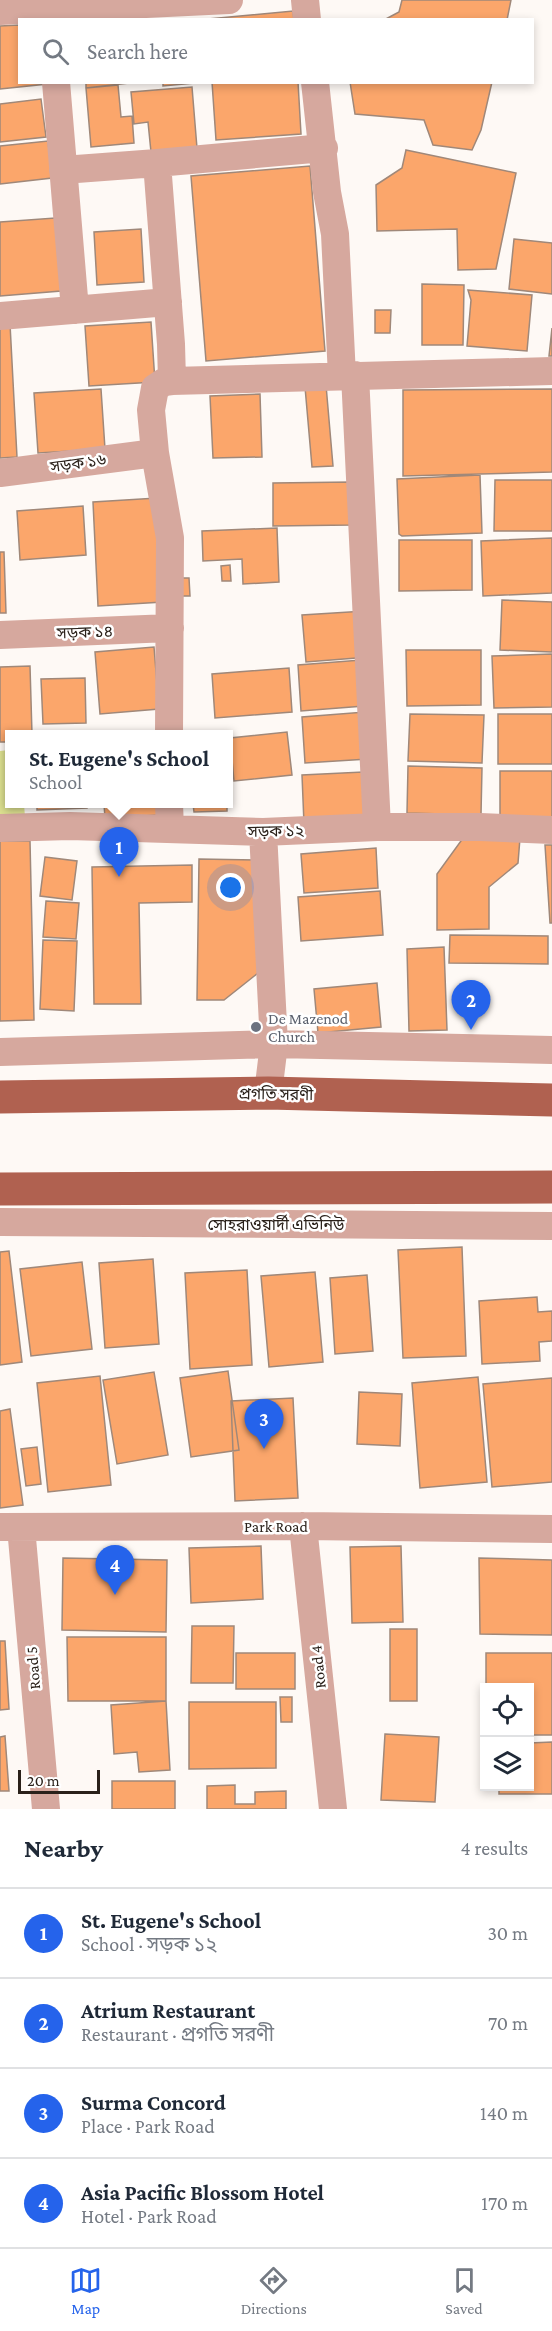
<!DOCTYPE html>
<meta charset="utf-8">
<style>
body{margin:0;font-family:"Crimson Pro","Noto Sans Bengali",serif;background:#f2f2f3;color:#1f2937}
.controls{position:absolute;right:18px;bottom:18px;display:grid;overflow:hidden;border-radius:0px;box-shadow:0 3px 9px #0003}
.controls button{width:54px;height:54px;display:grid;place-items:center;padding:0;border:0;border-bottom:2px solid #e0e1e3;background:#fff;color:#1f2937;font:30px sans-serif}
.scale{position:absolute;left:18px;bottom:15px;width:82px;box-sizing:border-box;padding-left:6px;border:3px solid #2a211a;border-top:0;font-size:16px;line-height:21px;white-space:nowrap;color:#2a211a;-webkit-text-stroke:4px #fff;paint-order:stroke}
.you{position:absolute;left:231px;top:888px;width:21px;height:21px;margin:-15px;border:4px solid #fff;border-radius:50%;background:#1a73e8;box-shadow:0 0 0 9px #1a73e833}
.badge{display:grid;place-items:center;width:39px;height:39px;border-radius:50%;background:#2563eb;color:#fff;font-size:20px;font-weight:700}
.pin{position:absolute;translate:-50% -50px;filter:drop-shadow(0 2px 3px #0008)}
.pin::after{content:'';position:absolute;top:32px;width:21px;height:18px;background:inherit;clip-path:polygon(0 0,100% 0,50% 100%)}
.popup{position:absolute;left:5px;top:730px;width:228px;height:78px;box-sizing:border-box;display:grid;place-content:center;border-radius:0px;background:#fff;filter:drop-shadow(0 2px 4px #0005);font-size:20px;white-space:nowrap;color:#747a83}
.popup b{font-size:22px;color:#1f2937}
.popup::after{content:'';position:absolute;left:50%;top:100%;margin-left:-12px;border:12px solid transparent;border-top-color:#fff}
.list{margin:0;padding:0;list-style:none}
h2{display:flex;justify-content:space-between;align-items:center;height:78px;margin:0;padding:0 24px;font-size:26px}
h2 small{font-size:20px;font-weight:400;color:#747a83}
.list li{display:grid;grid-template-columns:39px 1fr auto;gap:18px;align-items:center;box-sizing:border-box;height:90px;padding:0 24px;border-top:2px solid #e0e1e3}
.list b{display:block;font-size:22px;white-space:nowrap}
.list p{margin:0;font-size:20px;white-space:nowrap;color:#747a83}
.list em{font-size:20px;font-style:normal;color:#747a83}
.icon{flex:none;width:33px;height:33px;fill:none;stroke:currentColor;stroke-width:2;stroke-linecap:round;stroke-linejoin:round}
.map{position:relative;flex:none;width:552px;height:1809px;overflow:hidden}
.search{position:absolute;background:#fff;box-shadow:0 3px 9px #0003;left:18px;right:18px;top:18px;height:66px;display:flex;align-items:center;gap:15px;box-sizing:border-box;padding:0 21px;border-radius:0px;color:#747a83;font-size:22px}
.sheet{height:438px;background:#fff}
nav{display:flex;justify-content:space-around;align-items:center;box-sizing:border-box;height:84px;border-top:2px solid #e0e1e3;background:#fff;font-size:16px;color:#747a83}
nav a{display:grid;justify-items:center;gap:3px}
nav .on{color:#2563eb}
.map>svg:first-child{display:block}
.green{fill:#dde190}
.building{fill:#fba66b;stroke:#a08879;stroke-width:1.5}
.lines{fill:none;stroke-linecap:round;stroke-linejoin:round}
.minor{stroke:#d6a89e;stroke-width:28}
.major{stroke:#b06150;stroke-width:33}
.worship-dot{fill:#6b7280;stroke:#fff;stroke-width:2}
.labels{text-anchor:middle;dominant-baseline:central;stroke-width:5;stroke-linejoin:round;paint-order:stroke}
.street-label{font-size:16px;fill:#2a211a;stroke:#fff}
.worship-label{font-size:16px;fill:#5b616d;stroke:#fff;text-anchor:start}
</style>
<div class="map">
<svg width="552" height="1809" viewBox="0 0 552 1809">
<rect width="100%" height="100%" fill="#fef9f5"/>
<path class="green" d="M9 750V804H24L25 817 0 818V751Z"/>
<path class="building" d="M402 0H511L507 20H384L399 12Z
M293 11 294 20H205L208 19Z
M20 25V82H46L47 84 0 89V26Z
M86 82H138L86 88Z
M163 82H206L163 86Z
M212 82H298L301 134 216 140Z
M350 82H492L481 130 472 150 433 145 424 120 355 114Z
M118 85 121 117 132 116 134 143 91 147 86 88Z
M192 87 197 148 151 152 148 122 134 124 131 92Z
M41 99 46 137 0 142V104Z
M48 141 52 178 0 184V146Z
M406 150 516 173 496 269 458 270 457 229 377 231 376 185 402 168Z
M310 166 325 351 206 361 191 176Z
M55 218 61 291 0 296V222Z
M141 229 144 282 97 285 94 232Z
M514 239 552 243V294L509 289Z
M422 284 464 285 463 345H422Z
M468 290 532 295 527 351 467 346 471 300Z
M375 310H391L390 333H375Z
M151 322 155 382 89 386 85 326Z
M0 324H10L17 457 0 458Z
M552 328V356H549Z
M326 385 333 466 312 467 305 387Z
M101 389 105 449 38 453 34 393Z
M552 389V472L403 476V390Z
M260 394 262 457 213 458 210 396Z
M480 475 482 533 402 536 399 534 397 479Z
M495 480H552V531H494Z
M351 482V525L273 526V483Z
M157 498 163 602 98 606 93 502Z
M83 506 86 555 20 560 17 511Z
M277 528 279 582 243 584 242 559 203 561 202 531Z
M552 538V593L483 596 481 541Z
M399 540H472V590L399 591Z
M0 552H4L6 613H0Z
M230 565 231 581H222L221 566Z
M181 578H189L190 596H181Z
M502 600 552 602V652L500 650Z
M365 611 369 657 306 662 302 615Z
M154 647 159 709 100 714 95 652Z
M406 650H481V705L407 706Z
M552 654V707L494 708 492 656Z
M361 660 364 706 301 711 298 665Z
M30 666 32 734H9V742H0V667Z
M289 668 292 712 215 718 212 674Z
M85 678 86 723 43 724 41 679Z
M365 712 368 759 305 763 302 717Z
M410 714 484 715 482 763 408 761Z
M498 714H552V764H498Z
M287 732 292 775 234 781 230 738Z
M408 766 482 768 481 815 407 813Z
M500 771H552V822H500Z
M363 772 366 820 304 824 302 775Z
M37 804H87V808L37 810Z
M104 804H159L160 815 105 818Z
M193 804H227V811L194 812Z
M466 834 520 838 518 863 489 887V929L437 930V874Z
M0 841H30L34 1020 0 1021Z
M545 845H552V923H550Z
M376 848 378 888 304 893 301 854Z
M45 857 77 861 72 900 40 896Z
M199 859 260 860 258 973 224 1000H197Z
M192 865V902L139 903 141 1004H94L92 867Z
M380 891 383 935 301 941 298 897Z
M46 901 79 903 76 939 43 937Z
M450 935 548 936V964L449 963Z
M43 940 77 941 74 1011 40 1009Z
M444 947 447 1030 409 1031 407 949Z
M377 983 381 1027 318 1033 314 989Z
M462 1247 466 1356 403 1358 398 1250Z
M9 1251 22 1362 0 1365V1252Z
M153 1259 159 1344 105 1348 99 1263Z
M82 1262 92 1349 31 1356 20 1269Z
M247 1270 252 1365 190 1369 185 1273Z
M315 1272 323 1362 269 1367 261 1276Z
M367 1275 373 1351 335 1354 330 1278Z
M537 1297 538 1312 552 1311V1341L539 1342 540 1361 482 1364 479 1301Z
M228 1371 239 1450 191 1457 180 1378Z
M154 1372 168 1455 117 1464 103 1380Z
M100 1376 111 1485 48 1492 37 1383Z
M478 1377 487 1482 420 1488 412 1383Z
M552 1378V1482L492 1487 483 1384Z
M359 1392 402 1394 400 1446 357 1444Z
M293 1398 298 1498 235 1501 231 1401Z
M10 1409 23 1505 0 1508V1411Z
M37 1447 41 1484 26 1486 21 1449Z
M261 1546 263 1599 191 1603 189 1548Z
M401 1546 403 1622 352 1623 350 1547Z
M63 1558 167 1560 166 1632 62 1630Z
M479 1558 552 1560V1635L480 1634Z
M192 1626H234L233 1683H191Z
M390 1629H417V1701H390Z
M67 1637H166V1701H68Z
M0 1641H5L9 1709 0 1710Z
M236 1653H295V1689H236Z
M486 1653H552V1735H530V1688H486Z
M280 1697H292V1722H281Z
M166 1701 170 1770 139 1772 137 1752 114 1754 111 1705Z
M189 1702H276V1768L189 1769Z
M385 1734 439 1737 435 1802 381 1800Z
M5 1736 9 1791H0V1737Z
M552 1742V1794H499V1786H530V1743Z
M112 1781H175V1809H112Z
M235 1785V1804H255V1792L286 1791V1809H207V1786Z"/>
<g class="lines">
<path class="minor" d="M305 0 307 20
M0 11 229 0
M56 82 75 310
M315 82 327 192 335 234 342 376
M157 163 324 148
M63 170 157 163 171 344 172 381
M0 316 168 302
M355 375 377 827
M0 473 155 453
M0 635 170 628
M169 734 170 538 155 453 151 410 155 388 164 382 172 381 552 371
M169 804 170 828
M0 828 70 826 263 832 377 827H480L552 830
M263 832 274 1044 268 1093
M0 1052 274 1044 552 1050
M0 1222 552 1226
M303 1526 333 1809
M0 1527 303 1526 552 1529
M21 1527 46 1809"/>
<path class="major" d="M0 1097 268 1093 552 1100
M0 1189 552 1187"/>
</g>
<circle class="worship-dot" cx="256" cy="1027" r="6"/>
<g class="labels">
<g class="street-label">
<text transform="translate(78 463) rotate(-8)">সড়ক ১৬</text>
<text transform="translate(85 632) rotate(-2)">সড়ক ১৪</text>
<text transform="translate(276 831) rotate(-1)">সড়ক ১২</text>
<text transform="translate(276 1094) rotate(1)">প্রগতি সরণী</text>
<text x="276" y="1224">সোহরাওয়ার্দী এভিনিউ</text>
<text x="276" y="1526">Park Road</text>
<text transform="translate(318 1667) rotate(-96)">Road 4</text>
<text transform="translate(33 1668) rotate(-95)">Road 5</text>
</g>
<g class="worship-label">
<text x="268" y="1018">De Mazenod<tspan x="268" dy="18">Church</tspan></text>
</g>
</g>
</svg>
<div class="controls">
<button><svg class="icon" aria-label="locate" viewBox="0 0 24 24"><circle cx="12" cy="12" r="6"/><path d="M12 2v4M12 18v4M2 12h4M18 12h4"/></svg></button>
<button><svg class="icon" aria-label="layers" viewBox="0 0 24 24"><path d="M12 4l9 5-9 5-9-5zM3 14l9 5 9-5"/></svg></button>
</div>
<div class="scale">20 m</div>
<div class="you"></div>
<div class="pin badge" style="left:119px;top:877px">1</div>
<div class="popup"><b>St. Eugene's School</b>School</div>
<div class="pin badge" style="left:471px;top:1030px">2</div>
<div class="pin badge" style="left:264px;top:1449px">3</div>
<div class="pin badge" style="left:115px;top:1595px">4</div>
<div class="search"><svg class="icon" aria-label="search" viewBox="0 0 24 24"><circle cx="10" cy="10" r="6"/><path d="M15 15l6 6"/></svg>Search here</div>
</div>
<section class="sheet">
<h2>Nearby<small>4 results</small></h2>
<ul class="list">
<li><span class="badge">1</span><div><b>St. Eugene's School</b><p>School · সড়ক ১২</p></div><em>30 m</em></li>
<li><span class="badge">2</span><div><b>Atrium Restaurant</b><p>Restaurant · প্রগতি সরণী</p></div><em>70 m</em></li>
<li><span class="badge">3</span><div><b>Surma Concord</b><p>Place · Park Road</p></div><em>140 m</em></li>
<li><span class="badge">4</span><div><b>Asia Pacific Blossom Hotel</b><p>Hotel · Park Road</p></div><em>170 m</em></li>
</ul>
</section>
<nav>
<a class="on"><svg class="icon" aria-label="map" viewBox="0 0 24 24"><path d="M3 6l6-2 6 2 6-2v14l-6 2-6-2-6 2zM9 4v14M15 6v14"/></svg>Map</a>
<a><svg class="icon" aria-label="directions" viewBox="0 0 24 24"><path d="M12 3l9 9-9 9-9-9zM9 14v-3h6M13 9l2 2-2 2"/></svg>Directions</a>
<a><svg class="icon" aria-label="saved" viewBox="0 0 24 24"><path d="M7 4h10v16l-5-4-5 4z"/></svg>Saved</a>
</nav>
